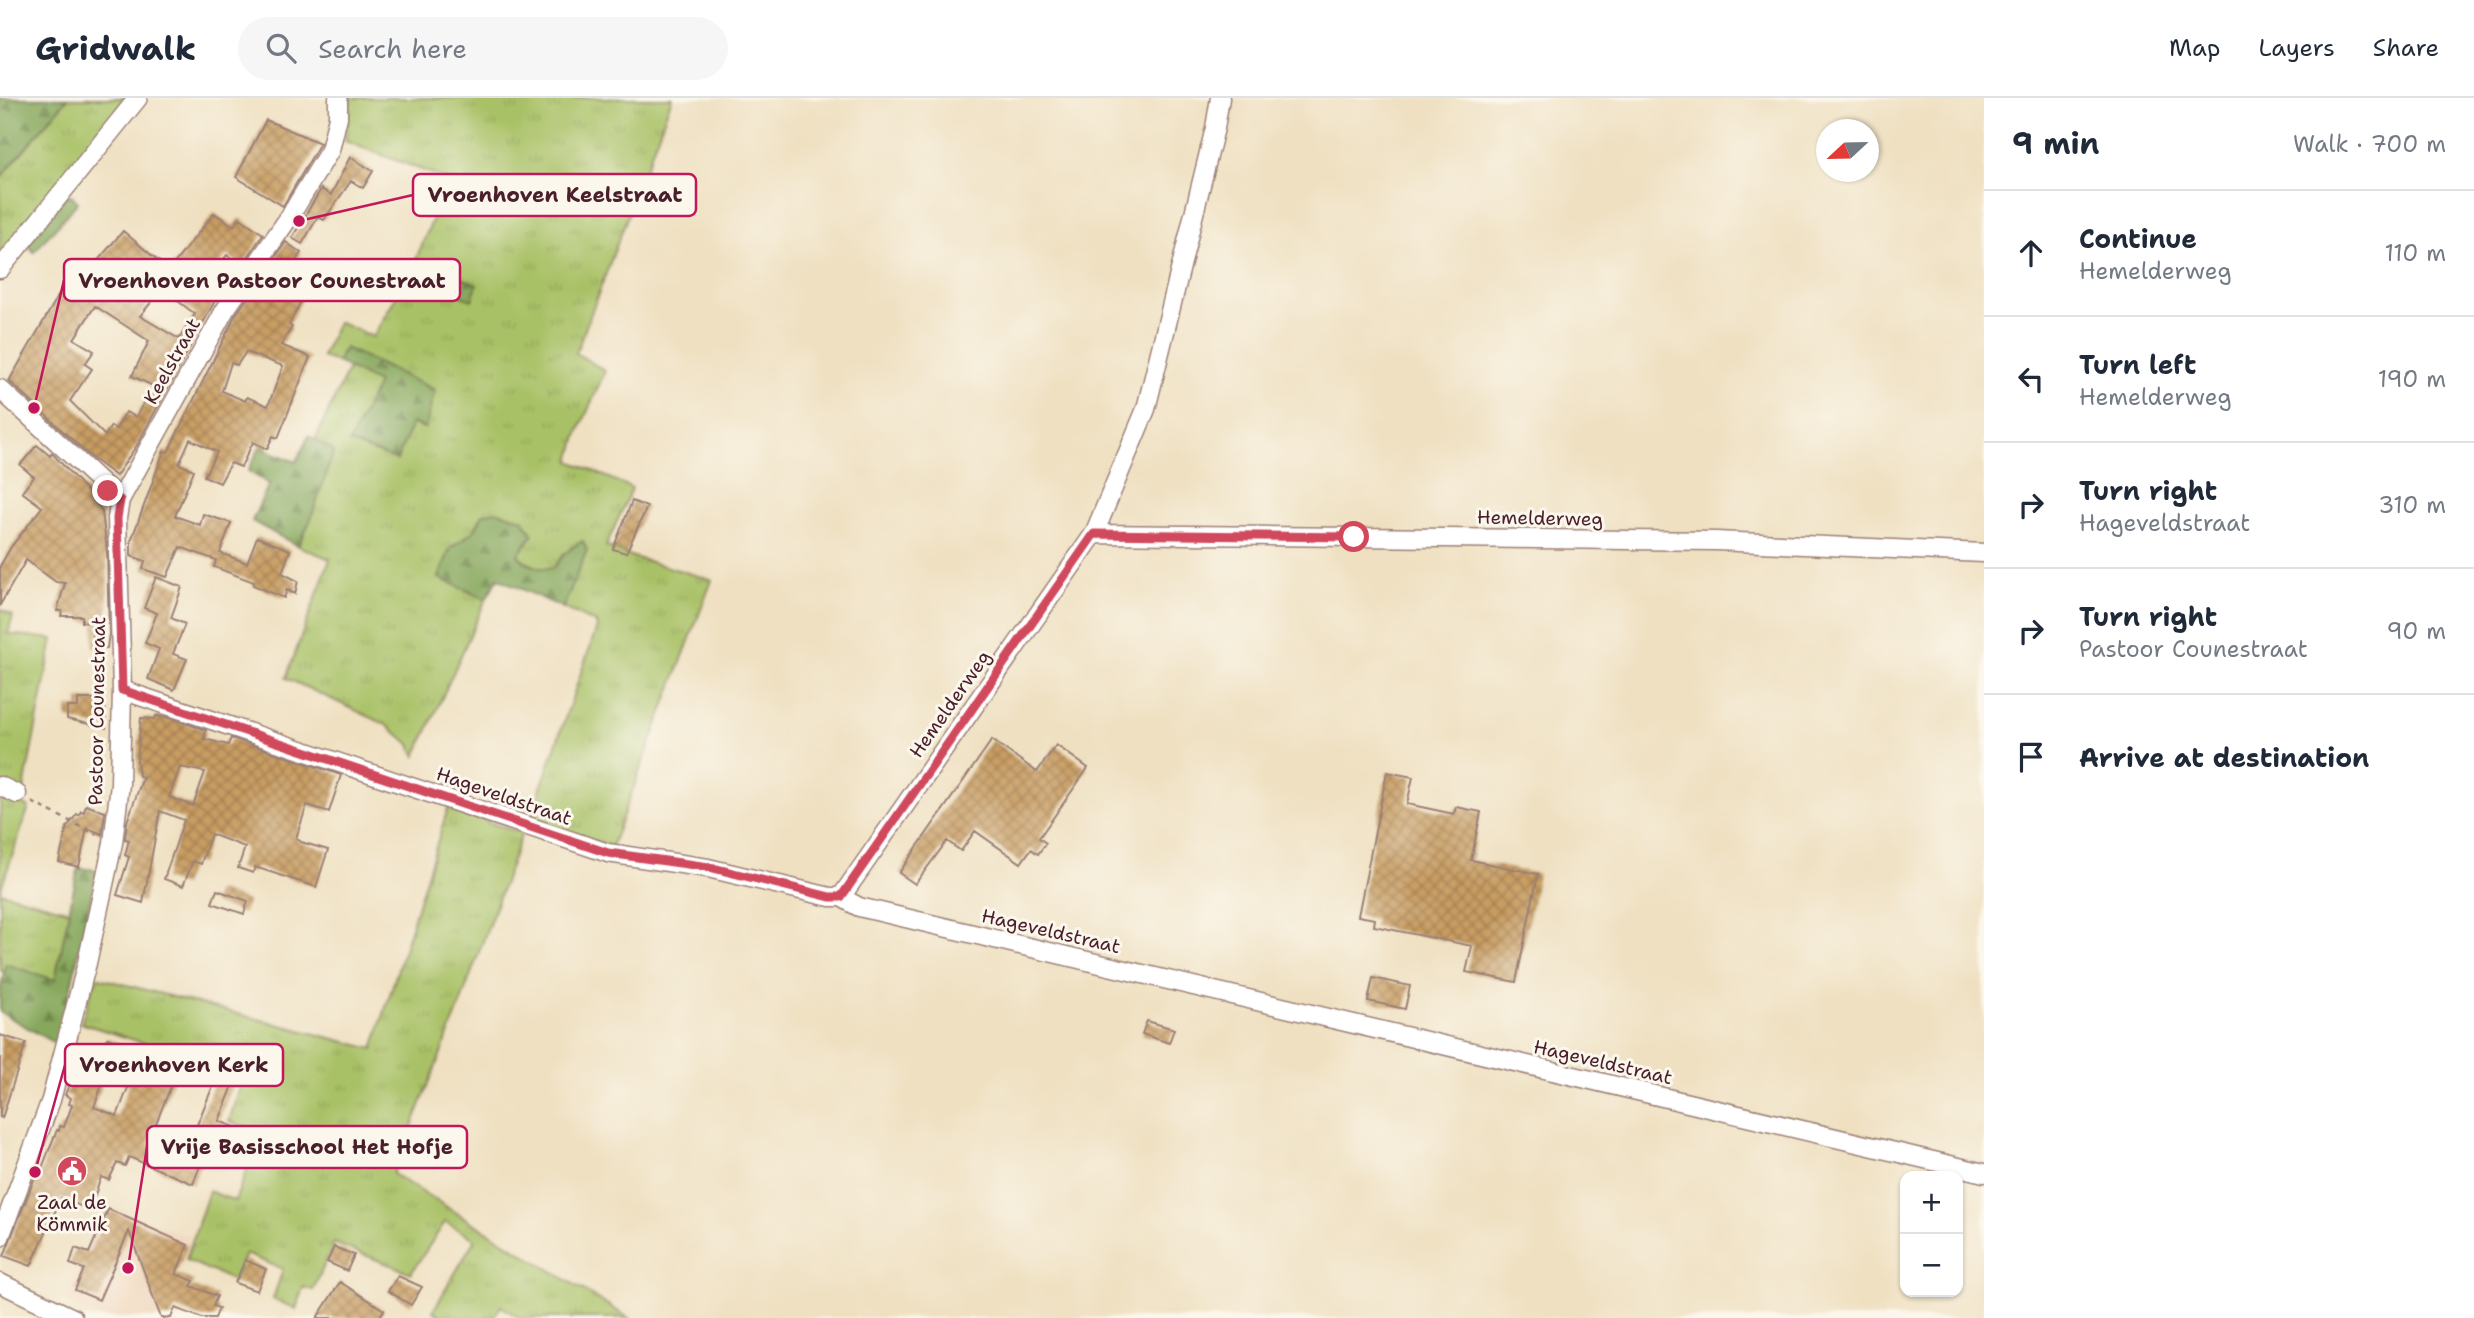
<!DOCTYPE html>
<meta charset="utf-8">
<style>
body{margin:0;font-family:"Shantell Sans",sans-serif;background:#f6f6f7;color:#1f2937}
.controls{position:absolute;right:21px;bottom:21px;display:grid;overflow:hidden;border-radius:14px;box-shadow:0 2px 5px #0004}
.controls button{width:63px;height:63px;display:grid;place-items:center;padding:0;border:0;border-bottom:2px solid #e0e1e3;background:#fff;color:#1f2937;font:35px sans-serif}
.compass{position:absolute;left:1816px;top:21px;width:63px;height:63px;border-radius:50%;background:#fff;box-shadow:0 2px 5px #0004;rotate:248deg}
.stop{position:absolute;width:21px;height:21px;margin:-16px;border:5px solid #d1495b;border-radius:50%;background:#fff}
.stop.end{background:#d1495b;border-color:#fff;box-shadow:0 2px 7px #0008}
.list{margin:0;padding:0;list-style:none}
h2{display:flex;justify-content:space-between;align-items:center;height:91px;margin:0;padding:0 28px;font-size:30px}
h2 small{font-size:23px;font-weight:400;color:#747a83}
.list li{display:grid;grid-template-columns:46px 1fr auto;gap:21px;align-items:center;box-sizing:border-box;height:126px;padding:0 28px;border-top:2px solid #e0e1e3}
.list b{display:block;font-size:26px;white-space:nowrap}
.list p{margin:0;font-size:23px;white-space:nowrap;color:#747a83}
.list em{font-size:23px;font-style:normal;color:#747a83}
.icon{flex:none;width:38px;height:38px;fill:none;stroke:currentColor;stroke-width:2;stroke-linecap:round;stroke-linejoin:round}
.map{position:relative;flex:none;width:1984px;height:1220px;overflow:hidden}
header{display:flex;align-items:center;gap:42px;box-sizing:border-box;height:98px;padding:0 35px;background:#fff;border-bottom:2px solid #e0e1e3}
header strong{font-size:33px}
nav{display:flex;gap:38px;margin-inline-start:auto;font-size:24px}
.search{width:490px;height:63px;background:#f6f6f7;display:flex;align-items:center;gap:18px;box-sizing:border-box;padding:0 24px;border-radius:38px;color:#747a83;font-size:26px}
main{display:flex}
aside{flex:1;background:#fff}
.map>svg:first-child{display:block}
.built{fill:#f0d6bc}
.grass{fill:url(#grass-tufts);stroke:#7a7048;stroke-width:2}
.forest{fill:url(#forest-firs);stroke:#686343;stroke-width:2}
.building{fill:url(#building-cross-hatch);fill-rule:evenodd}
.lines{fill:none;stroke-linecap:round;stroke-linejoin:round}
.minor-casing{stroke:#9c8076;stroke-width:21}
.path{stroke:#9c8076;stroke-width:2.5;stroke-dasharray:5 5;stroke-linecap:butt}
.minor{stroke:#fff;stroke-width:18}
.route{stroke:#d1495b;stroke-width:9}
.labels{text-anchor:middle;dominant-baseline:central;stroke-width:6;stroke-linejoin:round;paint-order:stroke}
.street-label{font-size:19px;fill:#4a1f2b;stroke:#fbf7ec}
.poi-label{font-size:19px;fill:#4a1f2b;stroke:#fbf7ec}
.leader{fill:none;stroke:#c2185b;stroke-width:2.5}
.callout-dot{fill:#c2185b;stroke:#fbf7ec;stroke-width:2.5}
.callout{fill:#fbf7ec;stroke:#c2185b;stroke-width:2.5}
.callout-label{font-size:21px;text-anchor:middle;font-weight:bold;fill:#4a1f2b}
</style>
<header>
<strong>Gridwalk</strong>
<div class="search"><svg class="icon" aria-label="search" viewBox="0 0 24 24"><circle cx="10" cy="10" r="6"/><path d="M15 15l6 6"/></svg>Search here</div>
<nav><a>Map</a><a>Layers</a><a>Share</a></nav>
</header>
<main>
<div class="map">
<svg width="1984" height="1220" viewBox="0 0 1984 1220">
<defs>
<pattern id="grass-tufts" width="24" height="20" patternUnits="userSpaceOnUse" patternTransform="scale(1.75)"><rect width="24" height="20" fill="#a9c166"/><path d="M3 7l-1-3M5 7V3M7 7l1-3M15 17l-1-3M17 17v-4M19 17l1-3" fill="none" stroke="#93a559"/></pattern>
<pattern id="forest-firs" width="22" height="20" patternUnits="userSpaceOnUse" patternTransform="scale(1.75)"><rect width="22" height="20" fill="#86a75b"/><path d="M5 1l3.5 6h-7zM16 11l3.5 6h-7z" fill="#70874b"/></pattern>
<pattern id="building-cross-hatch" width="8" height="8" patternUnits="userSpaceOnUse" patternTransform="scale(1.75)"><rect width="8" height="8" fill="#c89d62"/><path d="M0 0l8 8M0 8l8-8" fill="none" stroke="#a47f51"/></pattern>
</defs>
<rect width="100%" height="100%" fill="#fbf7ec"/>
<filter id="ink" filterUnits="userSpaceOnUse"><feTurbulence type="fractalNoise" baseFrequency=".0143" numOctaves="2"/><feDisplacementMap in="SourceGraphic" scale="14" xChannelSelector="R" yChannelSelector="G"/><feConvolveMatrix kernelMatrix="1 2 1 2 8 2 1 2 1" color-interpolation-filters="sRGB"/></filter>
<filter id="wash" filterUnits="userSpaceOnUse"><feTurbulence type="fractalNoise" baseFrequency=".00686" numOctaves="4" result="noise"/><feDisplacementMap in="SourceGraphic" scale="28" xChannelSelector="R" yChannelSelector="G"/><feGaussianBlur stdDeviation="1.57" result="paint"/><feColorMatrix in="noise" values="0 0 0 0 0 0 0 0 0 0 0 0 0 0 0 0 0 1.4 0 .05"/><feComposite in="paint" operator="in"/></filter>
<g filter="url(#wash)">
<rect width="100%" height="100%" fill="#efe0c1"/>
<path class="built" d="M105 1107 193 1140 158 1220H100L62 1201Z"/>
<path class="grass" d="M68 0H128L0 156V80Z
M351 0H672L576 255 605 273 578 335 570 363 632 390 606 448 630 458 712 482 611 749 529 724 597 529 596 525 563 510 586 452 564 455 553 471C521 473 501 437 483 416L474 433 450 451 439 480 486 501 416 658 409 645 385 626 286 580 330 461 298 448 310 423 333 354 315 342 349 270 378 285 397 362 412 325 424 330 345 250 337 264 322 259 338 224 373 239 407 179 471 201 477 187 416 161 449 82 345 43Z
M0 511 13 518 8 536 53 541 23 696 0 684Z
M0 698 29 709 0 793Z
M448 710 522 735 457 915 393 1076 629 1220H520L501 1208 493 1220H442L433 1213 475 1141 445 1124 411 1175 334 1145 313 1192 303 1189 296 1211 273 1201 283 1171 245 1156 234 1183 186 1162 209 1093 235 1103 261 1034 229 1023 244 977 81 925 96 879 373 951Z
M0 794 70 813 55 882 6 867 4 874 0 872Z"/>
<path class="forest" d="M0 0H68L0 80Z
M71 97 78 104 34 154 28 147 66 98Z
M416 161 477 186 472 202 407 179Z
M345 250 435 292 425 330 412 325 397 362 349 345 378 285 337 264Z
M309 338 334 353 310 423 298 448 252 423 269 386 248 373 260 349 296 364Z
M495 413 523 421 533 437 518 457C528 468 538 472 553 470 562 459 569 449 583 443L587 452 563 510 498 480 486 501 439 480 450 451 474 433 483 416Z
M78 770 97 772 58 947 0 914V893L6 866 55 882Z"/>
<g id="blocks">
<path class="building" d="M266 22 320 45 283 108 236 79Z
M350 59 373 73 363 90 351 83 324 122 318 119 302 146 292 140 321 91 331 97Z
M214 115 234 128 240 120 263 136 242 168 227 157 202 187 218 197 137 347 116 378 93 361 9 283 72 174 83 180 123 133 169 172ZM162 191 195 216 179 241 140 218ZM95 208 149 243 132 278 153 288 136 319 126 314 116 331 111 328 105 338 70 303 92 271 85 266 94 253 74 241Z
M286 144 301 155 294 165 313 174 300 197 303 199 289 227 292 229 281 247 310 259 278 340 273 338 267 351 253 344 241 369 231 365 220 385 204 378 217 354 190 341 179 366 194 372 175 418 200 427 203 416 231 425 220 455 247 465 257 439 290 452 282 475 298 483 295 496 287 492 284 500 253 487 254 484 214 469 216 462 180 449 167 479 143 471 145 463 131 458V443L164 353 168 354 235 218ZM246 254 283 268 268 308 247 299 245 303 222 293 231 265 237 267Z
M37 347 50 358 52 355 95 402 102 414 107 453 109 536 107 550 93 549 94 525 82 524V518H61L62 513H57L65 485 56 484 26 462 0 507V468L11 449 42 409 22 394 34 379 20 367Z
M632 403 647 409 626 455 613 451Z
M156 479 182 489 171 520 185 526 173 556 187 561 174 592 148 581 159 551 145 545 157 515 144 510Z
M78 601H98V606L105 605 106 630 67 621V609H78Z
M156 618 166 619 206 632 204 641 228 647 231 640 341 677 329 714 307 707 296 740 301 744 328 752 316 789 255 769 253 775 238 770 245 749 211 736 201 766 193 763 183 788 164 781 184 722 160 713 143 805 117 797 129 759 125 757 129 742 125 741 127 724 143 679 139 678 137 663 141 620 155 621ZM180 669 205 674 193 708 169 699Z
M992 642 1037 674 1056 647 1088 670 1039 740 1046 745 1038 756 1031 751 1021 765 975 733 961 753 947 743 915 786 899 775Z
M1387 674 1413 679 1407 706 1454 716 1456 709 1481 714 1471 762 1538 776 1516 884 1466 874 1472 848 1374 828 1375 821 1358 818Z
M86 707 105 714 102 736 87 730 79 769 59 764 67 729 77 716 79 717 81 713 84 714Z
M217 792 248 803 244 816 212 805Z
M1373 880 1410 888 1405 911 1368 903Z
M1147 923 1174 931 1169 945 1142 936Z
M0 937 26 945 2 1020 0 1019Z
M107 940 178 970 148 1046 183 1061 219 973 236 980 219 1023 255 1037 241 1070 205 1055 193 1086 129 1059 125 1068 117 1065 109 1082 101 1079 90 1112 61 1100 31 1168 4 1158 37 1074 40 1075 57 1032 59 1033 60 1028 64 1029 72 1007 69 1006 71 1000 65 997 84 948 101 955ZM105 979 129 987 117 1018 94 1009Z
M108 1111 188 1147 176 1176 194 1183 191 1188 217 1198 213 1208 219 1210 215 1220H202L175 1210 171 1220H161L129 1133 99 1202 75 1192 84 1171 70 1166 75 1150 89 1155Z
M334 1149 354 1157 347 1173 327 1164Z
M245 1162 266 1171 257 1193 235 1185Z
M398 1178 422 1189 411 1207 388 1193Z
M340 1184 384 1212 379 1220H317Z"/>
</g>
</g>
<g filter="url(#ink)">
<use href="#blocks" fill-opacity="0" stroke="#9c8076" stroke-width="2"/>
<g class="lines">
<g class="minor-casing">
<path id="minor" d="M0 171 138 0
M0 291 120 402 117 420 122 592 120 686 113 745 87 865 51 1002 0 1139
M120 402 225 212 290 118 330 52 338 19V0
M1094 436 1716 443 1984 455
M122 592 608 755 708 770 830 799H841L859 809 1984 1075
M0 688 17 696
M841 799 1094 436 1146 311 1215 30 1220 0
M0 1185 73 1220"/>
</g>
<path class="path" d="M32 704 97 737"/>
<use href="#minor" class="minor"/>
</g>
</g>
<g class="lines" filter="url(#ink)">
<path class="route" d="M108 393 120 402 117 420 122 592 608 755 709 769 830 799H841L1094 436 1354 439"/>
</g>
<defs>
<g id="civic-disc" transform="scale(1.575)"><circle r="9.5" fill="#d1495b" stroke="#fbf7ec"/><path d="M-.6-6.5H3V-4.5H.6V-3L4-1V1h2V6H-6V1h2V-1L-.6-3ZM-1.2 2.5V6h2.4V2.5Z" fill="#fff"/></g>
</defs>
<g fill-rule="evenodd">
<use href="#civic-disc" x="72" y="1073"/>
</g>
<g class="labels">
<g class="street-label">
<text transform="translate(172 263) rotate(-61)">Keelstraat</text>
<text transform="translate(1540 420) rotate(1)">Hemelderweg</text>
<text transform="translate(950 606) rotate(-55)">Hemelderweg</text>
<text transform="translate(97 613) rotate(-89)">Pastoor Counestraat</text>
<text transform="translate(504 698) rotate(19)">Hageveldstraat</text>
<text transform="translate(1051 833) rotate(13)">Hageveldstraat</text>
<text transform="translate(1603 964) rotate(13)">Hageveldstraat</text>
</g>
<g class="poi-label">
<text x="72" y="1104">Zaal de<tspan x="72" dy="22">Kömmik</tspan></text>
</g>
</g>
<path class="leader" d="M299 123L413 97M34 310L64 182M35 1074L65 967M128 1170L147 1049"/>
<g class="callout-dot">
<circle cx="299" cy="123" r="7"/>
<circle cx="34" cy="310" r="7"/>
<circle cx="35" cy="1074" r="7"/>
<circle cx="128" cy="1170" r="7"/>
</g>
<g class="callout">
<rect x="413" y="76" width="283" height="42" rx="7"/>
<rect x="64" y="161" width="396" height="42" rx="7"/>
<rect x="65" y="946" width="218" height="42" rx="7"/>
<rect x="147" y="1028" width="320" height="42" rx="7"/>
</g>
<g class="callout-label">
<text x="555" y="104">Vroenhoven Keelstraat</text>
<text x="262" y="190">Vroenhoven Pastoor Counestraat</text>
<text x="174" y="974">Vroenhoven Kerk</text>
<text x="307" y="1056">Vrije Basisschool Het Hofje</text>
</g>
</svg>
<div class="controls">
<button>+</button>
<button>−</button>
</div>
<svg class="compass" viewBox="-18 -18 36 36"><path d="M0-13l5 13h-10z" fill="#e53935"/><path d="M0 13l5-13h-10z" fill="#747a83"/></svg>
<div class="stop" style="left:1354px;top:439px"></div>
<div class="stop end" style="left:108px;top:393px"></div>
</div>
<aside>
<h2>9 min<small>Walk · 700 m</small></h2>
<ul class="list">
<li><svg class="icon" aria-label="ahead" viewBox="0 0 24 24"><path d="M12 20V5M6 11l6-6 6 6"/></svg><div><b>Continue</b><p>Hemelderweg</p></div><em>110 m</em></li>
<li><svg class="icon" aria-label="left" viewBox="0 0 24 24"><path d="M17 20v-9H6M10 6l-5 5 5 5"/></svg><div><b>Turn left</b><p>Hemelderweg</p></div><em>190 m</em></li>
<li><svg class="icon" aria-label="right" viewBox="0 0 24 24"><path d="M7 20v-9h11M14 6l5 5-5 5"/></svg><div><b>Turn right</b><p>Hageveldstraat</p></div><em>310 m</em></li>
<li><svg class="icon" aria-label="right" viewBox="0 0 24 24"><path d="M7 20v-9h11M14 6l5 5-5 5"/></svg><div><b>Turn right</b><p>Pastoor Counestraat</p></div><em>90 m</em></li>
<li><svg class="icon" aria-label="arrive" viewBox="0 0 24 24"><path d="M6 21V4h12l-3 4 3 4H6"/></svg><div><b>Arrive at destination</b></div></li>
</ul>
</aside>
</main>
